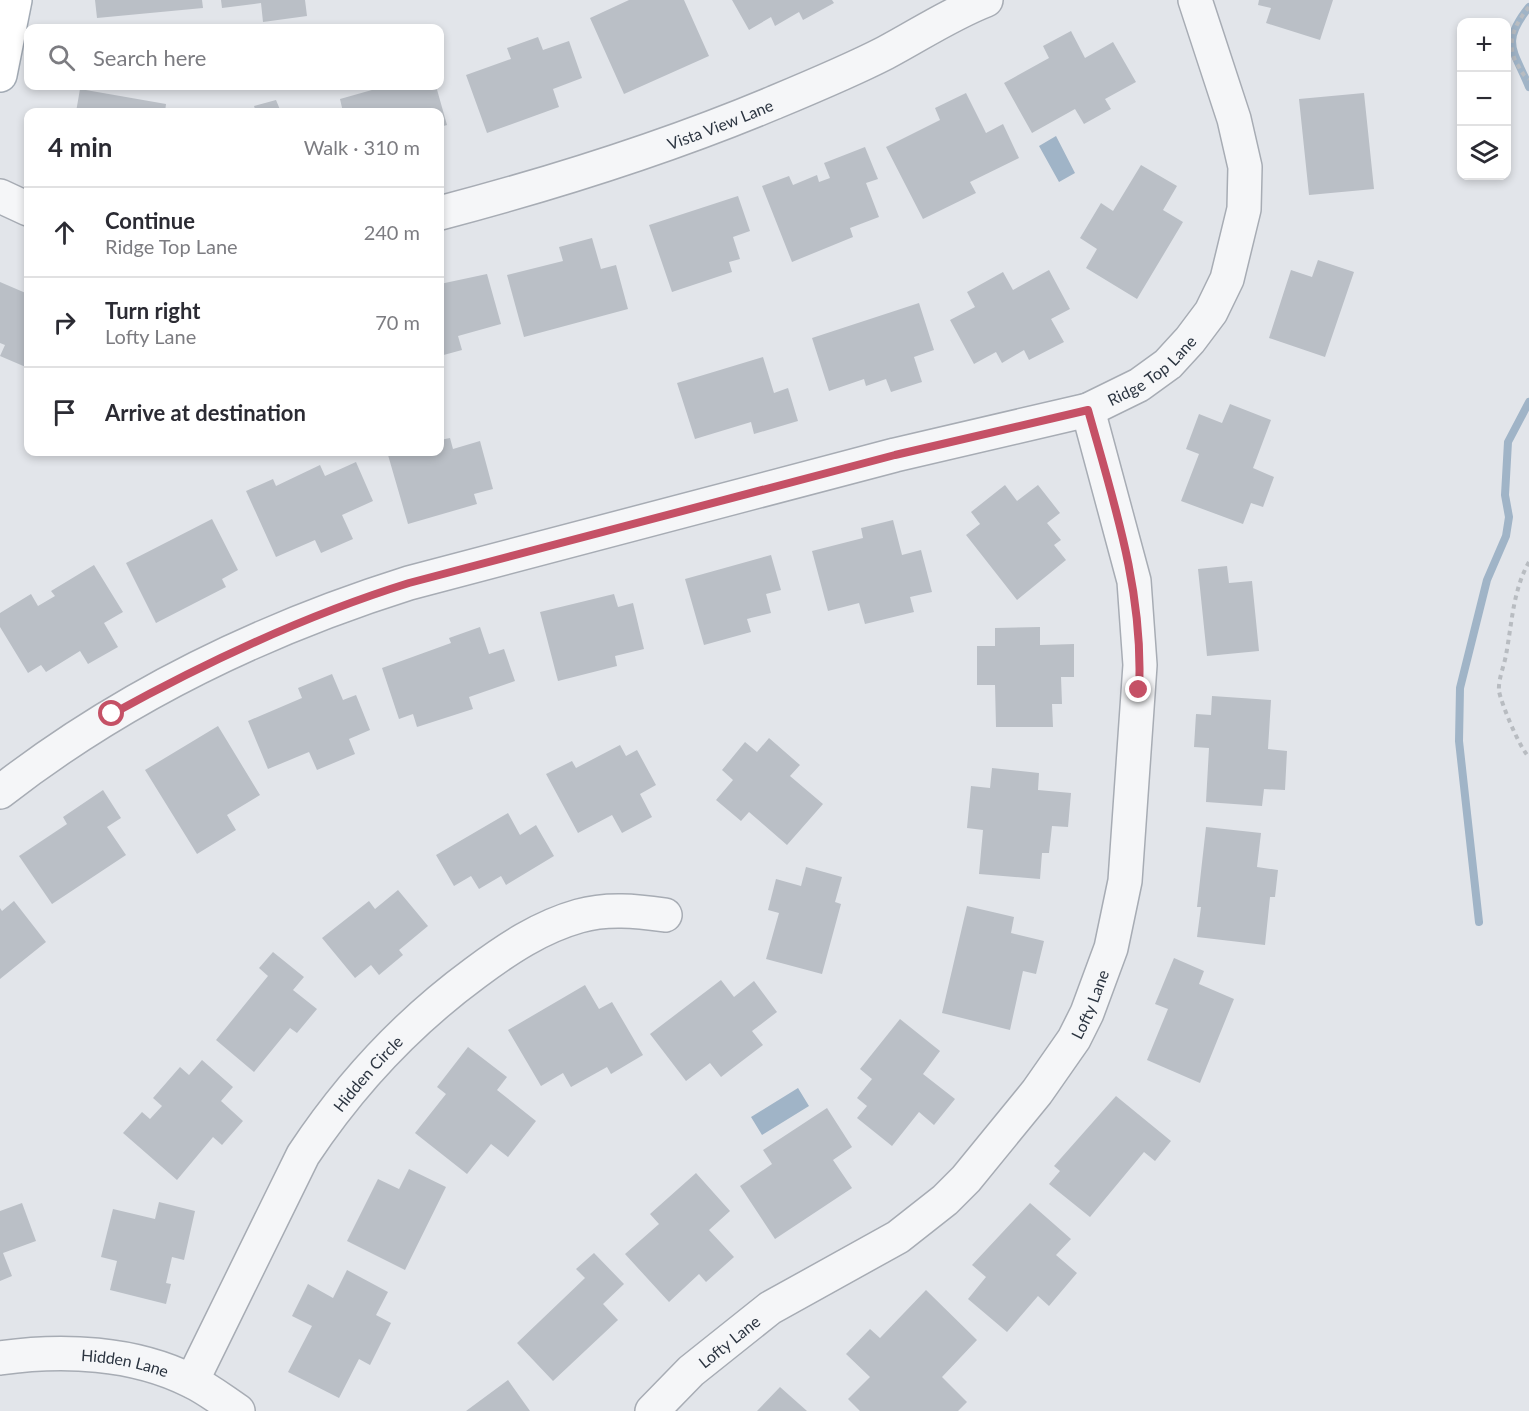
<!DOCTYPE html>
<meta charset="utf-8">
<style>
body{margin:0;font-family:Lato,sans-serif;background:#f2f2f3;color:#2b2b33}
.controls{position:absolute;right:18px;top:18px;display:grid;overflow:hidden;border-radius:12px;box-shadow:0 3px 9px #0003}
.controls button{width:54px;height:54px;display:grid;place-items:center;padding:0;border:0;border-bottom:2px solid #e1e1e2;background:#fff;color:#2b2b33;font:30px sans-serif}
.stop{position:absolute;width:18px;height:18px;margin:-14px;border:4px solid #c55166;border-radius:50%;background:#fff}
.stop.end{background:#c55166;border-color:#fff;box-shadow:0 2px 6px #0008}
.list{margin:0;padding:0;list-style:none}
h2{display:flex;justify-content:space-between;align-items:center;height:78px;margin:0;padding:0 24px;font-size:26px}
h2 small{font-size:20px;font-weight:400;color:#7c7c81}
.list li{display:grid;grid-template-columns:39px 1fr auto;gap:18px;align-items:center;box-sizing:border-box;height:90px;padding:0 24px;border-top:2px solid #e1e1e2}
.list b{display:block;font-size:22px;white-space:nowrap}
.list p{margin:0;font-size:20px;white-space:nowrap;color:#7c7c81}
.list em{font-size:20px;font-style:normal;color:#7c7c81}
.icon{flex:none;width:33px;height:33px;fill:none;stroke:currentColor;stroke-width:2;stroke-linecap:round;stroke-linejoin:round}
.map{position:relative;flex:none;width:1529px;height:1411px;overflow:hidden}
.search{position:absolute;background:#fff;box-shadow:0 3px 9px #0003;left:24px;top:24px;width:420px;height:66px;display:flex;align-items:center;gap:15px;box-sizing:border-box;padding:0 21px;border-radius:12px;color:#7c7c81;font-size:22px}
.panel{position:absolute;background:#fff;box-shadow:0 3px 9px #0003;left:24px;top:108px;width:420px;height:348px;border-radius:12px}
.map>svg:first-child{display:block}
.water{fill:#a0b4c7}
.lines{fill:none;stroke-linecap:round;stroke-linejoin:round}
.stream{stroke:#a0b4c7;stroke-width:8}
.building{fill:#babfc6}
.minor-casing{stroke:#a7acb4;stroke-width:36}
.major-casing{stroke:#a2aab4;stroke-width:36}
.path{stroke:#b8bcc1;stroke-width:4;stroke-dasharray:4.5 4.5;stroke-linecap:butt}
.minor{stroke:#f5f6f8;stroke-width:33}
.major{stroke:#fff;stroke-width:33}
.route{stroke:#c55166;stroke-width:8}
.labels{text-anchor:middle;dominant-baseline:central;stroke-width:5;stroke-linejoin:round;paint-order:stroke}
.street-label{font-size:16px;fill:#2b3440;stroke:#f2f4f7}
</style>
<div class="map">
<svg width="1529" height="1411" viewBox="0 0 1529 1411">
<rect width="100%" height="100%" fill="#e2e5ea"/>
<path class="water" d="M1056 136 1075 173 1059 182 1039 146Z
M798 1088 809 1106 762 1135 751 1117Z"/>
<g class="lines">
<path class="stream" d="M1529 7C1500 43 1514 50 1529 87
M1479 922 1459 741 1460 688 1487 580 1506 536 1509 517 1505 495 1508 442 1529 402"/>
</g>
<path class="building" d="M95 0H202L203 8 97 18Z
M221 0H305L307 16 263 22 261 3 222 8Z
M629 0H684L709 56 624 94 590 18Z
M732 0H832L834 3 803 20 799 12 775 26 771 17 749 30Z
M1259 0H1333L1320 40 1266 23 1271 8 1258 5Z
M1071 31 1085 58 1113 42 1136 82 1105 99 1111 109 1084 124 1075 109 1032 133 1004 83 1049 58 1043 46Z
M538 37 543 50 569 41 582 78 553 89 559 107 487 133 466 75 511 59 507 48Z
M379 86H436L447 125 440 127V112H343L340 99 379 88Z
M80 89 166 104 165 112H76Z
M966 93 986 133 1003 124 1019 158 970 182 976 193 923 219 886 147 940 120 935 108Z
M1364 93 1374 189 1309 195 1299 99Z
M276 100 281 112H256L254 106Z
M865 147 878 179 866 183 879 217 850 228 853 237 792 262 762 186 789 176 793 185 817 175 819 182 830 178 824 163Z
M1141 165 1177 186 1163 210 1183 222 1137 299 1086 268 1097 249 1080 238 1101 203 1113 211Z
M738 196 750 231 733 237 740 259 729 262 732 272 672 292 649 225Z
M592 238 601 269 616 265 628 309 524 337 507 275 563 261 559 247Z
M1318 260 1354 272 1325 357 1269 338 1291 270 1312 277Z
M1049 270 1070 309 1051 319 1064 342 1029 360 1024 350 1002 363 996 352 974 364 950 320 975 307 967 292 1003 272 1013 290Z
M487 274 501 324 458 336 462 350 440 356V284Z
M0 282 28 294V368L0 356 5 345 0 343Z
M919 303 934 350 914 357 922 382 891 392 886 379 866 386 864 379 829 391 812 338Z
M763 357 774 393 788 388 798 421 754 434 751 422 695 439 677 383Z
M1230 404 1271 420 1253 468 1274 477 1263 507 1251 503 1243 524 1181 501 1199 454 1186 449 1199 414 1222 423Z
M450 438 453 449 480 441 493 489 474 494 477 504 408 524 388 455 400 452H440V440Z
M356 462 373 501 342 515 353 539 321 553 315 540 276 557 246 491 273 479 276 486 320 465 325 476Z
M1005 485 1017 501 1038 485 1060 513 1047 523 1061 540 1054 545 1066 560 1017 600 966 535 980 524 971 512Z
M212 519 238 570 222 579 226 587 156 623 126 563Z
M893 520 902 555 921 550 932 592 910 597 914 612 865 624 859 603 828 611 812 551 863 538 861 528Z
M771 555 781 590 766 594 771 613 747 619 751 632 704 645 685 579Z
M94 565 123 612 104 623 118 647 88 664 80 651 46 672 41 665 28 673 0 627V613L31 594 38 606 55 596 51 591Z
M1227 566 1229 583 1252 581 1259 651 1207 656 1198 569Z
M614 594 618 607 633 603 644 649 615 656 617 666 558 681 540 612Z
M480 627 489 654 504 649 515 681 469 697 473 709 417 727 413 714 399 719 382 668 451 643 449 638Z
M1040 627V645L1074 644V677H1061L1062 704H1052L1053 727H996L995 685H977V646H995V628Z
M332 674 343 700 356 695 370 730 349 739 355 754 317 770 309 752 268 769 248 721 302 698 298 688Z
M1212 696 1271 700 1268 749 1287 751 1285 790 1264 789 1262 806 1206 802 1209 748 1194 747 1196 714 1211 715Z
M218 726 260 795 227 815 236 830 197 854 145 770Z
M769 738 800 765 790 776 823 804 787 845 749 812 741 821 716 800 733 780 722 770 745 742 757 752Z
M620 745 626 756 637 750 656 785 640 794 652 817 622 833 612 815 578 833 546 774 572 761 576 768Z
M992 768 1039 773 1038 790 1071 793 1068 827 1052 826 1049 853H1042L1040 879 979 874 983 830 967 828 971 786 990 788Z
M103 790 121 818 107 827 126 855 52 904 19 856 67 824 63 817Z
M508 813 520 835 536 825 554 856 506 885 501 876 479 889 471 876 454 886 436 855Z
M1206 827 1261 833 1257 867 1278 870 1275 897H1270L1265 945 1197 937 1201 907H1197Z
M806 867 842 877 835 902 841 904 822 974 766 959 779 913 768 910 776 879 801 886Z
M398 890 428 926 399 950 403 955 379 975 371 965 355 978 322 938 369 901 375 909Z
M14 901 46 942 0 979V908L2 911Z
M967 906 1014 917 1011 933 1044 941 1036 974 1023 971 1010 1030 942 1013Z
M273 952 304 977 293 990 317 1009 297 1033 290 1028 254 1072 216 1040 268 976 259 968Z
M1174 958 1204 971 1199 984 1234 999 1200 1083 1147 1060 1168 1009 1155 1004Z
M721 980 734 997 754 981 777 1012 752 1031 763 1045 721 1077 710 1063 686 1081 650 1034Z
M585 985 599 1009 612 1002 643 1055 611 1074 607 1067 571 1087 563 1073 541 1086 508 1030Z
M900 1019 940 1051 923 1074 955 1099 934 1125 919 1112 892 1146 857 1118 867 1106 857 1098 872 1079 860 1069Z
M468 1047 507 1077 497 1090 536 1121 508 1157 491 1144 467 1174 415 1133 446 1094 437 1087Z
M202 1060 233 1087 221 1101 243 1121 222 1145 213 1137 177 1180 123 1133 142 1112 150 1119 162 1106 153 1098 180 1067 189 1075Z
M1116 1096 1171 1141 1155 1161 1144 1152 1090 1217 1049 1184 1060 1171 1054 1166Z
M827 1108 852 1147 833 1160 852 1188 775 1239 740 1186 772 1164 763 1150Z
M409 1169 446 1187 405 1270 347 1241 378 1179 399 1189Z
M696 1173 730 1211 709 1230 734 1257 706 1282 699 1274 669 1302 625 1254 659 1224 650 1214Z
M159 1202 195 1211 184 1260 172 1257 166 1283 171 1284 166 1304 110 1290 117 1261 101 1257 113 1209 155 1219Z
M22 1203 36 1241 3 1253 12 1276 0 1281V1211Z
M1030 1203 1071 1239 1056 1255 1077 1273 1049 1306 1038 1296 1007 1332 968 1299 986 1277 972 1265Z
M594 1253 624 1284 603 1304 618 1320 553 1381 517 1343 585 1278 576 1269Z
M347 1270 388 1292 376 1315 391 1323 370 1365 359 1359 339 1398 288 1372 312 1326 292 1316 308 1284 333 1298Z
M926 1290 977 1340 942 1377 967 1402 958 1411H860L848 1399 870 1377 846 1354 870 1329 880 1338Z
M508 1380 530 1411H466Z
M780 1387 807 1411H757Z"/>
<g class="lines">
<g class="minor-casing">
<g id="minor">
<path d="M0 196 28 209"/>
<path id="s1" d="M440 213C554 183 663 149 773 103 809 88 850 71 885 53 919 35 950 14 986 0"/>
<path id="s2" d="M0 792C122 697 263 629 409 583L895 455 1088 410 1139 385 1168 364 1190 340 1211 312 1227 279 1244 209 1245 167 1234 119 1195 0"/>
<path id="s3" d="M0 1358C62 1349 134 1352 191 1381 208 1389 223 1401 238 1411"/>
<path id="s4" d="M192 1381 303 1155C350 1084 407 1023 475 973 507 949 540 927 579 916 607 908 636 911 665 915"/>
<path id="s5" d="M652 1411 691 1371 770 1308 898 1237 945 1200 966 1179 1037 1092 1074 1039 1087 1013 1111 948 1125 881 1140 665 1134 581 1088 410"/>
</g>
</g>
<g class="major-casing">
<path id="major" d="M0 75 15 0"/>
</g>
<path class="path" d="M1529 7C1515 24 1505 43 1517 64 1521 70 1523 76 1529 79
M1529 562C1513 590 1512 623 1506 655 1504 666 1498 680 1499 691 1501 703 1520 749 1529 757"/>
<use href="#minor" class="minor"/>
<use href="#major" class="major"/>
</g>
<g class="lines">
<path class="route" d="M112 714C208 661 306 615 409 583L895 455 1088 410C1114 503 1144 593 1139 690"/>
</g>
<g class="labels">
<g class="street-label">
<text stroke="none"><textPath href="#s1" startOffset="294">Vista View Lane</textPath></text>
<text stroke="none"><textPath href="#s2" startOffset="1238">Ridge Top Lane</textPath></text>
<text stroke="none"><textPath href="#s5" startOffset="608">Lofty Lane</textPath></text>
<text stroke="none"><textPath href="#s4" startOffset="356">Hidden Circle</textPath></text>
<text stroke="none"><textPath href="#s5" startOffset="104">Lofty Lane</textPath></text>
<text stroke="none"><textPath href="#s3" startOffset="126">Hidden Lane</textPath></text>
</g>
</g>
</svg>
<div class="controls">
<button>+</button>
<button>−</button>
<button><svg class="icon" aria-label="layers" viewBox="0 0 24 24"><path d="M12 4l9 5-9 5-9-5zM3 14l9 5 9-5"/></svg></button>
</div>
<div class="stop" style="left:112px;top:714px"></div>
<div class="stop end" style="left:1139px;top:690px"></div>
<div class="search"><svg class="icon" aria-label="search" viewBox="0 0 24 24"><circle cx="10" cy="10" r="6"/><path d="M15 15l6 6"/></svg>Search here</div>
<section class="panel">
<h2>4 min<small>Walk · 310 m</small></h2>
<ul class="list">
<li><svg class="icon" aria-label="ahead" viewBox="0 0 24 24"><path d="M12 20V5M6 11l6-6 6 6"/></svg><div><b>Continue</b><p>Ridge Top Lane</p></div><em>240 m</em></li>
<li><svg class="icon" aria-label="right" viewBox="0 0 24 24"><path d="M7 20v-9h11M14 6l5 5-5 5"/></svg><div><b>Turn right</b><p>Lofty Lane</p></div><em>70 m</em></li>
<li><svg class="icon" aria-label="arrive" viewBox="0 0 24 24"><path d="M6 21V4h12l-3 4 3 4H6"/></svg><div><b>Arrive at destination</b></div></li>
</ul>
</section>
</div>
